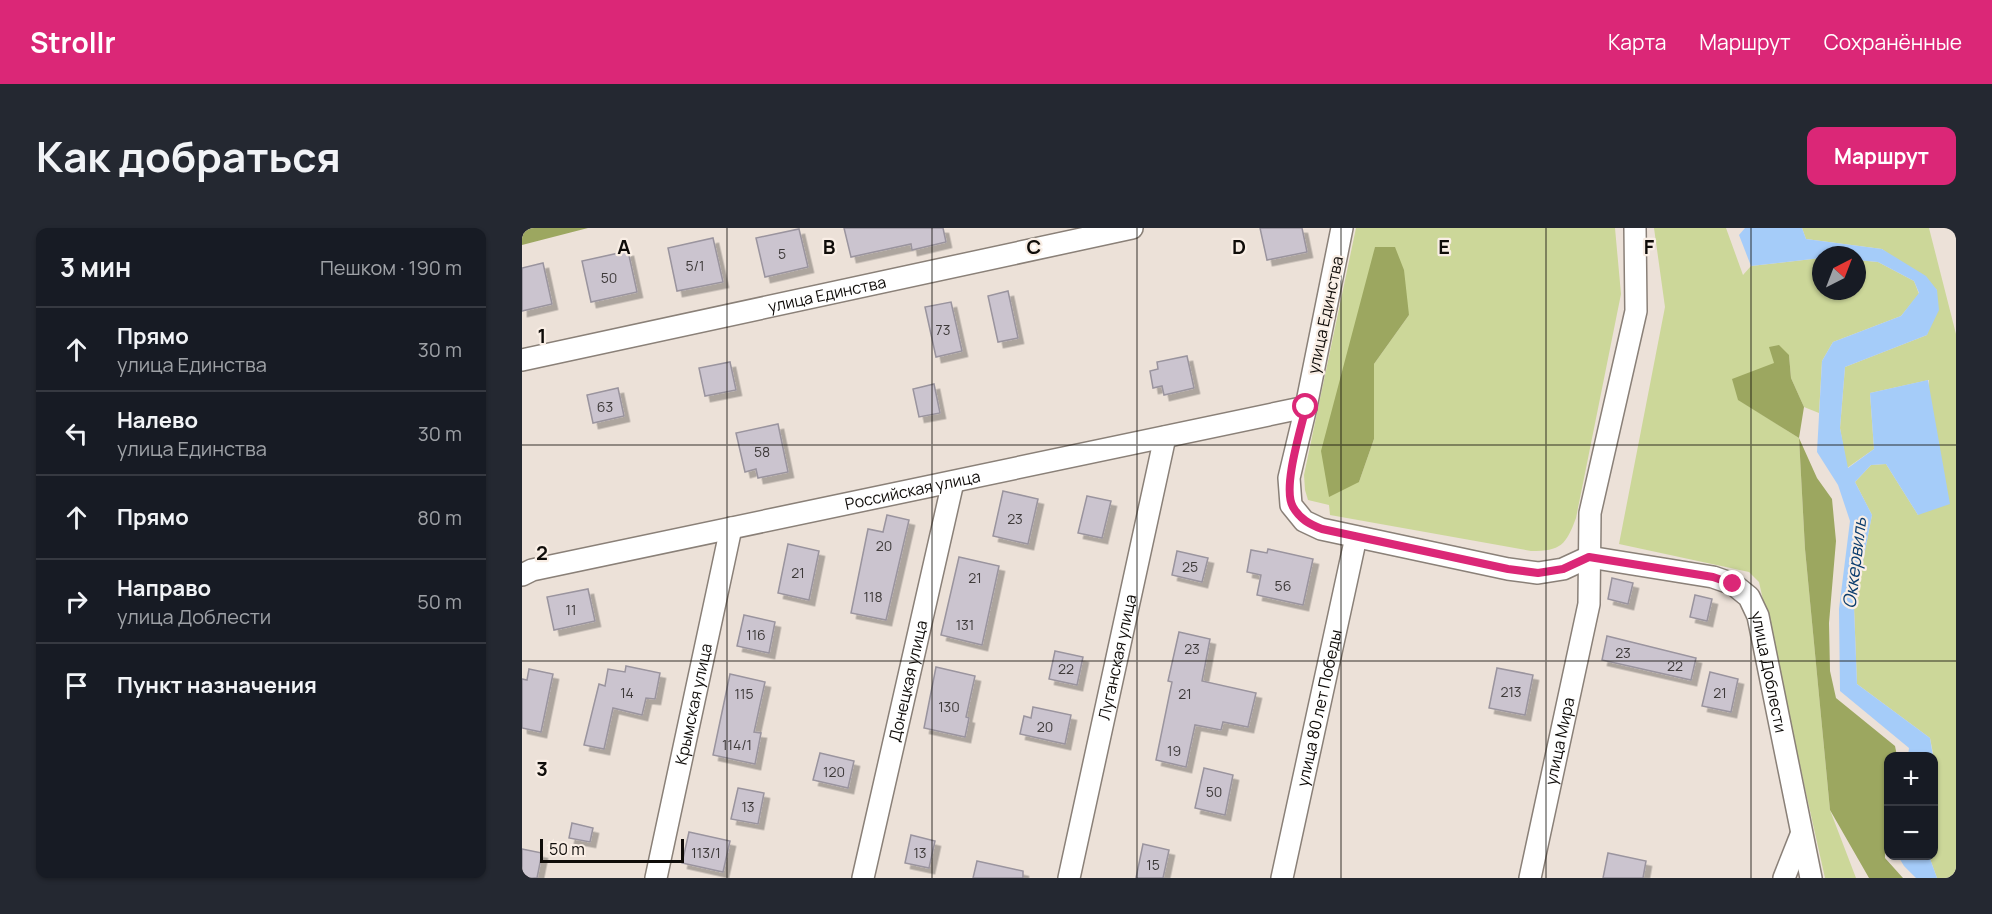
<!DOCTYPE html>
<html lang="ru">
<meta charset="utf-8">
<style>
body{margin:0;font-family:Manrope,sans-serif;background:#242831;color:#f1f3f6}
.controls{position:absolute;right:18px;bottom:18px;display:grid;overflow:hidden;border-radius:12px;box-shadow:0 2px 4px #0004}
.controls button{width:54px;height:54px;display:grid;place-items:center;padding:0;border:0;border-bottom:2px solid #363941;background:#171b24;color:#f1f3f6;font:30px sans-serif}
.compass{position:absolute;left:1290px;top:18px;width:54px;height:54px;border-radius:50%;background:#171b24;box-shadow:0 2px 4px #0004;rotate:42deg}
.scale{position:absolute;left:18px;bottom:15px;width:144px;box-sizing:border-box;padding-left:6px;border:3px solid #0f0c09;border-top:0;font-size:16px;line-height:21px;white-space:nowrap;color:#0f0c09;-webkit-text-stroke:4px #f9eee5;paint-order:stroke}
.stop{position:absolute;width:18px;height:18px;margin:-14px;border:4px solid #db2777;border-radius:50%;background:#fff}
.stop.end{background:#db2777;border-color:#fff;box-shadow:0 2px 6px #0008}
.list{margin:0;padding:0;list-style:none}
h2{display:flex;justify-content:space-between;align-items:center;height:78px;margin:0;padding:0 24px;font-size:26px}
h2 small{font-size:20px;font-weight:400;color:#9ea1a6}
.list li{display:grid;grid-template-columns:39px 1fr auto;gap:18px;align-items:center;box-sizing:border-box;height:84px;padding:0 24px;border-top:2px solid #363941}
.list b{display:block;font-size:22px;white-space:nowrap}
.list p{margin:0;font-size:20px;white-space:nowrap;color:#9ea1a6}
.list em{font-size:20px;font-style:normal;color:#9ea1a6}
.icon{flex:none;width:33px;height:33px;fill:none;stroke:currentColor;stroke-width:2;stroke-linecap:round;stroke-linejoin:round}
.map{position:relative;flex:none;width:1434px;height:650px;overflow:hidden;border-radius:12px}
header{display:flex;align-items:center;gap:36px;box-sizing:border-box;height:84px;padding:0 30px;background:#db2777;color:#fff}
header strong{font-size:28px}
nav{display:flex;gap:33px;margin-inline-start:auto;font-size:21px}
.intro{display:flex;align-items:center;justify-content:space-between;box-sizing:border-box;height:144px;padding:0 36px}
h1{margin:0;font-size:42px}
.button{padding:15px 27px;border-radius:12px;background:#db2777;color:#fff;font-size:21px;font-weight:700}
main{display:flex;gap:36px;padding:0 36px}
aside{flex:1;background:#171b24;border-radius:12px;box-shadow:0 2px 4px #0004}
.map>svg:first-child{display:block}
.green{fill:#ccd799;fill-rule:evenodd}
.forest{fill:#9ca760}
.water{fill:#a5ccf9}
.building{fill:#cbc4cf;stroke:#9a949e;stroke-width:1.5;filter:url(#shadow)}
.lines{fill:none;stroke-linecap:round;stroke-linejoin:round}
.minor-casing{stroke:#8a8078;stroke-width:24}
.minor{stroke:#fff;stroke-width:21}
.route{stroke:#db2777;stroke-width:8}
.grid{fill:none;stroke:#0f0c09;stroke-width:1.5;stroke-opacity:0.55}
.labels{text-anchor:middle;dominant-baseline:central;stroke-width:4.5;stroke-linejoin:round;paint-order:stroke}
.number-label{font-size:14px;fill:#3e3a3a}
.street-label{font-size:16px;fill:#0f0c09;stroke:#f9eee5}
.water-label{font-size:18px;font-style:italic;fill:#0b3d6f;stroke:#f9eee5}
.grid-label{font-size:20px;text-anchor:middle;font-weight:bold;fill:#0f0c09;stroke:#f9eee5;stroke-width:4.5;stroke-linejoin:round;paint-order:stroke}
</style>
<header>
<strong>Strollr</strong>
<nav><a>Карта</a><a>Маршрут</a><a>Сохранённые</a></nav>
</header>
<div class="intro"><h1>Как добраться</h1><a class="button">Маршрут</a></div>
<main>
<aside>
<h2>3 мин<small>Пешком · 190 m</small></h2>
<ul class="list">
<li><svg class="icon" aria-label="ahead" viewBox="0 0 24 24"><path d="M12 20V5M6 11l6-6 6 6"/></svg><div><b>Прямо</b><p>улица Единства</p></div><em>30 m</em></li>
<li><svg class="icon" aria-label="left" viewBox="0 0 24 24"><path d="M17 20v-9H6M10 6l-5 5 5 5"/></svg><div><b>Налево</b><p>улица Единства</p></div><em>30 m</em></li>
<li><svg class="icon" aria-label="ahead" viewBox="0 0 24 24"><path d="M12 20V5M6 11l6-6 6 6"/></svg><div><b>Прямо</b></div><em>80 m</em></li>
<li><svg class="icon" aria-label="right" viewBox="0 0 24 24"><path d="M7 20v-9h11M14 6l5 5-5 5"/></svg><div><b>Направо</b><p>улица Доблести</p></div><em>50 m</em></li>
<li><svg class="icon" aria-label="arrive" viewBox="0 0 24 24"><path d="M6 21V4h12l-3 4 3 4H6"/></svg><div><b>Пункт назначения</b></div></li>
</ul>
</aside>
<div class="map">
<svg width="1434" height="650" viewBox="0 0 1434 650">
<defs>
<filter id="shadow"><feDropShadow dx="5.5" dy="5.5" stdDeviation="0" flood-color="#0004"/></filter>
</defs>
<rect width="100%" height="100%" fill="#ece1d8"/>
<path class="green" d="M834 0H1093L1099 66 1054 290C1044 317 1039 323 1009 323L808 287 807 277 786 272 783 262 782 247ZM853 19 887 87 852 136V211L837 254Z
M1132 0H1204L1221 47 1229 38 1299 30V63H1335V32L1356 34 1392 53 1397 66 1379 88 1311 114 1300 133 1297 185 1282 179 1269 150 1267 127 1253 135 1217 172 1277 210 1283 321 1308 582 1334 650H1303L1237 354 1227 344 1097 316 1143 79Z
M1280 0H1407L1434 106V650H1415L1407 628H1412V557L1415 546 1408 510 1335 456 1332 379 1350 287 1333 254 1349 237 1364 236 1396 287 1407 152 1348 165 1352 221 1325 240 1318 200 1323 139 1405 107 1415 62 1360 21 1284 11Z"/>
<path class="forest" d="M0 0H66L0 17Z
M853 19H873L882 42 887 87 852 136V211L837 254 807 269 799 223Z
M1257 117 1267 127 1269 150 1282 179 1277 210 1295 250 1310 271 1314 313 1307 395 1308 443 1314 470 1373 518 1375 528H1366V585L1363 604V630L1381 650H1347L1308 582 1283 321 1277 210 1216 172 1210 151 1252 135 1247 119Z"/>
<path class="water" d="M1223 0H1280L1284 11 1360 21 1404 48 1415 62 1417 82 1405 107 1323 139 1318 200 1326 240 1352 221 1348 165 1406 152 1428 276 1396 287 1364 236 1349 237 1333 254 1350 287 1332 379 1335 456 1408 510 1411 528H1386L1387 520 1318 463 1317 381 1328 293 1316 257 1295 224 1300 133 1311 114 1379 88 1397 65 1392 53 1356 34 1335 32V27H1299V30L1229 38 1217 7Z
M1376 628H1407L1415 650H1394L1382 638Z"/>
<path class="building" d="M322 0H421L424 14 390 22 389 16 329 29Z
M738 0H780L785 24 745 32Z
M277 1 286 39 243 49 234 10Z
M191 10 201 54 155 63 146 20Z
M106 23 115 64 69 74 60 33Z
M21 35 30 76 0 83V40Z
M486 63 496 110 476 114 466 68Z
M429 74 440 123 414 129 403 79Z
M665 128 672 160 642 167 640 158 631 160 628 143 636 141 635 134Z
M208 134 214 162 183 168 177 140Z
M412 156 418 185 397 189 391 161Z
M96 160 102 188 71 195 65 167Z
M256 196 266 244 236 250 234 241 223 244 214 205Z
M481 263 516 271 506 316 471 308Z
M565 268 589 273 580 310 556 305Z
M365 287 387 292 364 392 329 385 346 301 361 304Z
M266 316 297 323 287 372 256 365Z
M746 321 791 331 781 377 735 367 739 347 725 344 729 322 745 325Z
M655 323 686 330 680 354 650 347Z
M437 329 477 338 460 417 419 407Z
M1090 350 1111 355 1106 376 1086 371Z
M66 361 73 393 32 402 25 369Z
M1173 367 1190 371 1185 393 1168 389Z
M222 387 253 394 247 425 215 418Z
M657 404 688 411 680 453 734 465 726 499 701 494 699 502 673 497 664 539 634 532 650 454 646 453Z
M1085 408 1174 430 1169 452 1080 432Z
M533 423 561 429 555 457 527 451Z
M104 438 138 445 133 471 124 470 120 487 91 480 82 521 62 517 77 456 83 458 86 441 103 444Z
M414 439 453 448 444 489 447 490 443 509 402 500Z
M975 440 1011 447 1003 487 967 480Z
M7 441 31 446 19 504 0 500V451L5 452Z
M1188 444 1216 451 1209 484 1180 478Z
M208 446 243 454 232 504 239 505 233 536 191 527Z
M511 479 549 487 543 516 498 506 502 488 509 490Z
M298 525 332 533 326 560 291 552Z
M682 540 711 547 703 587 673 580Z
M216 560 242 565 236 596 209 591Z
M50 595 71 600 68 614 47 610Z
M167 604 208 613 201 644 160 635Z
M389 607 413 613 407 640 383 635Z
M621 616 647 622 641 650H614Z
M0 621 20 625 15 650H0Z
M1086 625 1124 633 1121 650H1081Z
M455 633 501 643V650H451Z"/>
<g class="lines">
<g class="minor-casing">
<g id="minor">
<path id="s1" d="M820 0 784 179 767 250 769 277 782 293 799 301 986 341 1016 345 1041 341 1067 329 1191 349 1211 356 1227 369 1236 388 1289 650"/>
<path id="s2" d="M0 132 610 0"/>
<path id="s3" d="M0 347 10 342 784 179"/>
<path id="s4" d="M134 650 209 300"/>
<path id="s5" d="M341 650 431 254"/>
<path id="s6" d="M547 650 643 209"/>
<path id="s7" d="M760 650 834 309"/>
<path id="s8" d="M1008 650 1067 376 1068 285 1114 83 1113 0"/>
<path d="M1262 650 1279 607"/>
</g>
</g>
<use href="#minor" class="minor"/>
</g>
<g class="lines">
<path class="route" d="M784 179C779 201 760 260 771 279 778 291 787 296 800 301L986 341 1016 345 1041 341 1067 329 1191 349 1211 356"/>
</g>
<path class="grid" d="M205 0V650M410 0V650M615 0V650M819 0V650M1024 0V650M1229 0V650M0 217H1434M0 433H1434"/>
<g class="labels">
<g class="number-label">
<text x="260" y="25">5</text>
<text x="173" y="37">5/1</text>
<text x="87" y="49">50</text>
<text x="421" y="101">73</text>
<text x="83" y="178">63</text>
<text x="240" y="223">58</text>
<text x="493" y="290">23</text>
<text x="362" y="317">20</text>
<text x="668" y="338">25</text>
<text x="276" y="344">21</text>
<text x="453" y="349">21</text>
<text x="761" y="357">56</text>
<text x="351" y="368">118</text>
<text x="49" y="381">11</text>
<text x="443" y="396">131</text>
<text x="234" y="406">116</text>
<text x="670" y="420">23</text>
<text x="1101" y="424">23</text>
<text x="1153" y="437">22</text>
<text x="544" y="440">22</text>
<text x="989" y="463">213</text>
<text x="105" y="464">14</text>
<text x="1198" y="464">21</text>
<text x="222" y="465">115</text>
<text x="663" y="465">21</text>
<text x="427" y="478">130</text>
<text x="523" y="498">20</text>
<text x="215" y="516">114/1</text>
<text x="652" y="522">19</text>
<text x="312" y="543">120</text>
<text x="692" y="563">50</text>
<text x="226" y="578">13</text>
<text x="184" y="624">113/1</text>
<text x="398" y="624">13</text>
<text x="631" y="636">15</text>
</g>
<g class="street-label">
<text stroke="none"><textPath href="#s2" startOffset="312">улица Единства</textPath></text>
<text transform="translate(803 87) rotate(-78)">улица Единства</text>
<text stroke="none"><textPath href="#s3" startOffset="400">Российская улица</textPath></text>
<text stroke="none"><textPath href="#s6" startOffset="226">Луганская улица</textPath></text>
<text stroke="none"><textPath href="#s1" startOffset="843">улица Доблести</textPath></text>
<text stroke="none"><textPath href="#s5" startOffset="202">Донецкая улица</textPath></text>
<text stroke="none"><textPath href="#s4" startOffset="178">Крымская улица</textPath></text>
<text stroke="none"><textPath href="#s7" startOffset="174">улица 80 лет Победы</textPath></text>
<text stroke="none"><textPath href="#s8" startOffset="140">улица Мира</textPath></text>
</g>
<g class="water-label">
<text transform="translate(1332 335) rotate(-83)">Оккервиль</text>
</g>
</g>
<g class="grid-label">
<text x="102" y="26">A</text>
<text x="307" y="26">B</text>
<text x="512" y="26">C</text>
<text x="717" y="26">D</text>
<text x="922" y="26">E</text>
<text x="1127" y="26">F</text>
<text x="20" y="115">1</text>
<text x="20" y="332">2</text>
<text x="20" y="548">3</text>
</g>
</svg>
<div class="controls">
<button>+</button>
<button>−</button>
</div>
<svg class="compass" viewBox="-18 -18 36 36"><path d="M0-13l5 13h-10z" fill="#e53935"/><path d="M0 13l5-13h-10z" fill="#9ea1a6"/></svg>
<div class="scale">50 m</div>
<div class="stop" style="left:784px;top:179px"></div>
<div class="stop end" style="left:1211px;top:356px"></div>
</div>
</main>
